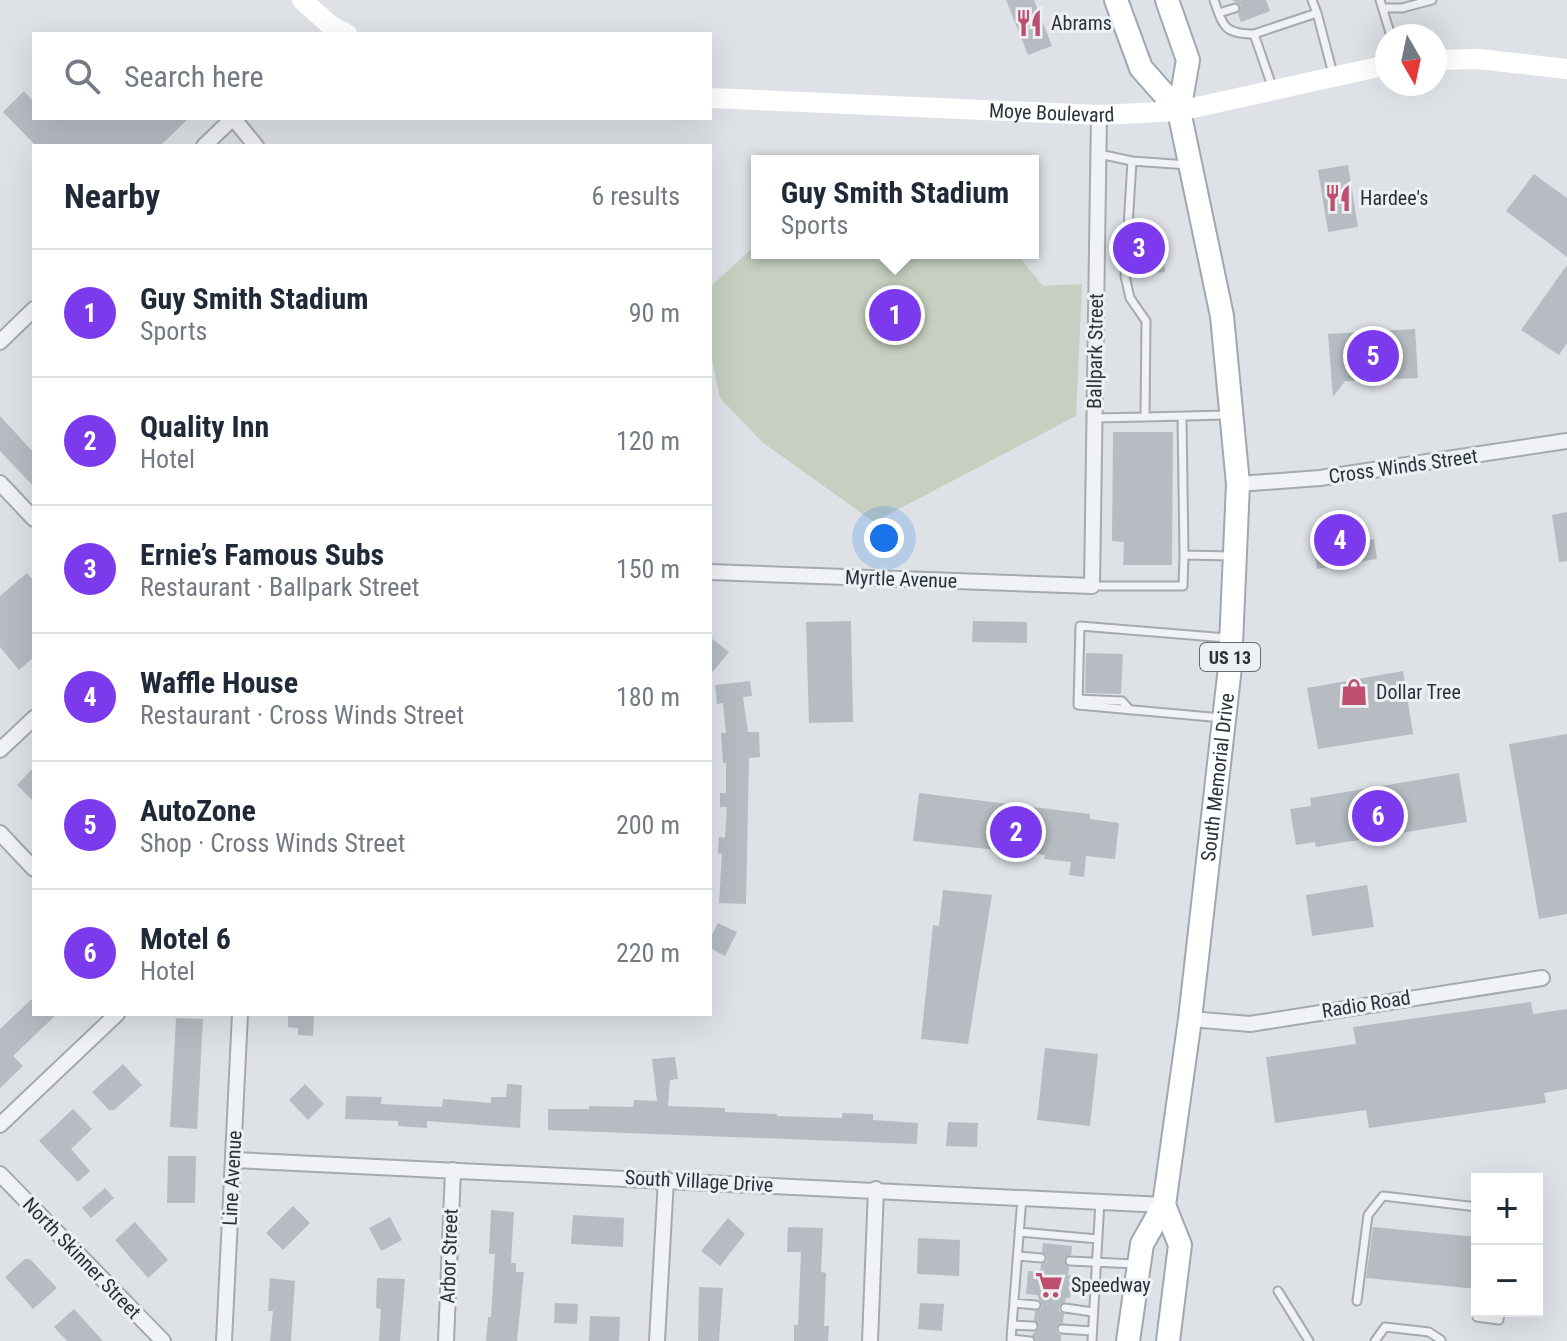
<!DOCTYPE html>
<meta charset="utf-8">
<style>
body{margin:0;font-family:"Roboto Condensed",sans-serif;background:#f2f2f3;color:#1f2937}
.controls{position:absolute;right:24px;bottom:24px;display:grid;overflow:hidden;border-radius:0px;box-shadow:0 8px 32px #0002}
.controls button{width:72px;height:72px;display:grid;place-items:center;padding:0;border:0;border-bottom:2px solid #e0e1e3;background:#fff;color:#1f2937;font:40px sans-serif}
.compass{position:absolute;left:1375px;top:24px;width:72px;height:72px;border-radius:50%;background:#fff;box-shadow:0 8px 32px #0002;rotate:171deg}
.you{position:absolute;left:884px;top:538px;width:28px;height:28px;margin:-20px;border:6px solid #fff;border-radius:50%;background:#1a73e8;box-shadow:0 0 0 12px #1a73e833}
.badge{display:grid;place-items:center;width:52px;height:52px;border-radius:50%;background:#7c3aed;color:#fff;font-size:26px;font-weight:700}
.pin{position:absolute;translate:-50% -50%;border:4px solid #fff;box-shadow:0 2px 8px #0006}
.popup{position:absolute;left:751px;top:155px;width:288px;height:104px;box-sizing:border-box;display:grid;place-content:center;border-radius:0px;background:#fff;filter:drop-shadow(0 2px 6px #0005);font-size:26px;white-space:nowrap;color:#747a83}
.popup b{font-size:30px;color:#1f2937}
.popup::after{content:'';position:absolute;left:50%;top:100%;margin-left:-16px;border:16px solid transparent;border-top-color:#fff}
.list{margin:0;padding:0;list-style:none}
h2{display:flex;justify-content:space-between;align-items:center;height:104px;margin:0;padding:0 32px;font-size:34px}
h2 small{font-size:26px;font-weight:400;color:#747a83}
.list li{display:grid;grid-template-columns:52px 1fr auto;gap:24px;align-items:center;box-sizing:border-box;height:128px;padding:0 32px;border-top:2px solid #e0e1e3}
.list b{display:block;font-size:30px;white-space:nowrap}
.list p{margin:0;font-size:26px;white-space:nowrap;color:#747a83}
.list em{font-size:26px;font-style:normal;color:#747a83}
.icon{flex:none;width:44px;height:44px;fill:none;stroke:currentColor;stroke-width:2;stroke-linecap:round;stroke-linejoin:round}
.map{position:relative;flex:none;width:1567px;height:1341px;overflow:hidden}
.search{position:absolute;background:#fff;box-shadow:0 8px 32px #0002;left:32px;top:32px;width:680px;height:88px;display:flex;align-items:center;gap:20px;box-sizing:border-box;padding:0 28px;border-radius:0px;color:#747a83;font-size:30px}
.panel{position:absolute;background:#fff;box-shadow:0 8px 32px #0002;left:32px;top:144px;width:680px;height:872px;border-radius:0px}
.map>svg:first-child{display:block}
.green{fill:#c6cfc0}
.building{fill:#b6bcc2}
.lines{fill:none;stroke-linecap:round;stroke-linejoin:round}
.service-casing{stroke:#a4aaaf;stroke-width:11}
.minor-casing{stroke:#a4aaaf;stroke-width:18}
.primary-casing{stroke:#9fa8b0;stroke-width:26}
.service{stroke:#f0f2f5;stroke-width:7}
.minor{stroke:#f0f2f5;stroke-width:14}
.secondary{stroke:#fff;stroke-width:20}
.primary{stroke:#fff;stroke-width:22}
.labels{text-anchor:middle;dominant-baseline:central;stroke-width:6;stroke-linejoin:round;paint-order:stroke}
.shield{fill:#edf1f4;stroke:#646b72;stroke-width:2}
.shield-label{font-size:18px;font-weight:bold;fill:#29323b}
.poi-label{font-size:20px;fill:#29323b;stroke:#edf1f4;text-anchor:start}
.street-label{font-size:20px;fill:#29323b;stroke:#edf1f4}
</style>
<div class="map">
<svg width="1567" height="1341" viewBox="0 0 1567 1341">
<rect width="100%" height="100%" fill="#dee2e6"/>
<path class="green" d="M757 244V253H1016L1043 286 1082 284 1076 416 874 522 762 442 720 398 710 351V287Z"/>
<path class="building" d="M1006 0H1034L1052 46 1028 55Z
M1232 0H1266L1270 11 1241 22 1238 14 1241 5Z
M24 91 34 102V118H189L160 146H36L3 112Z
M1348 165 1358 227 1328 232 1318 170Z
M1534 174 1567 198V257L1506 211Z
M1162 245 1165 272 1143 274 1139 248Z
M1567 265V343L1559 355 1521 330Z
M1415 329 1418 378 1345 381 1333 397 1328 334Z
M0 416 34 453V487L0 451Z
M1113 432H1173L1172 565H1123L1124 542 1112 541Z
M1567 512V561L1559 562 1552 515Z
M1374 539 1377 559 1317 569 1314 549Z
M27 573 34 581V657L19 670 0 647V596Z
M851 621 853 722 809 723 806 622Z
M973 621 1027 622V643L972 642Z
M710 637 729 652 710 675Z
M1086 653 1123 654 1121 694 1085 693Z
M1403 671 1413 734 1318 749 1307 688Z
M750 681 752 696 743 697 748 732H759L760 757 749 758 746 904 719 903 722 854 718 853 719 837 725 838 727 807H720V793H726V763H723L721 733H726L723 703 717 704 715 685Z
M1567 734V914L1539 919 1509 744Z
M34 767V802L17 785Z
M1459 773 1467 822 1316 847 1315 842 1296 845 1290 809 1311 806 1310 798Z
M919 793 1090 814V819L1119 823 1115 859 1086 856 1084 877 1069 875 1071 862 1044 859 1045 855 913 841Z
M1367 885 1374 927 1312 936 1306 895Z
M943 890 992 895 968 1044 921 1039 933 925 939 926Z
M718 923 737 932 725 956 710 948V939Z
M34 997V1014H57L13 1056 23 1066 0 1088V1029Z
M1531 1002 1533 1014 1567 1009V1089L1544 1093 1546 1103 1369 1128 1366 1110 1275 1123 1266 1057 1356 1044 1353 1027Z
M288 1014H314L313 1036 298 1035V1028L288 1027Z
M176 1018 203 1019 197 1129 170 1127Z
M1045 1048 1098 1054 1090 1126 1037 1120Z
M675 1057 678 1079 670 1080 668 1106 725 1108V1112L777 1114V1116L842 1118V1113L873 1114V1120L918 1123 917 1144 548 1130V1109H589V1106L633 1107 634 1100 657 1101 652 1059Z
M123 1064 142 1085 114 1110H109L92 1092Z
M305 1084 324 1104 308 1120 289 1100Z
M507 1084 522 1085 520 1128 427 1121V1128L398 1126V1121L345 1119 346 1096 382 1097 381 1104 442 1107 443 1099 491 1103V1097H506Z
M73 1109 92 1129 71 1149 90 1171 78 1182 39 1141Z
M948 1122 978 1123 977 1147 946 1146Z
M168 1156H196L195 1203H167Z
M105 1188 114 1198 91 1218 82 1208Z
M293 1206 310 1223 283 1250 266 1233Z
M491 1210 514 1212 511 1263H516V1272H524L517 1341H486L488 1317H491L495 1254H489Z
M573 1215 624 1218 623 1247 571 1244Z
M390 1217 402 1240 381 1251 369 1228Z
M728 1218 745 1234 720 1266 701 1251Z
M135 1222 168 1260 148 1278 115 1240Z
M788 1227 823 1228 821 1272 826 1273 824 1326H829L828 1341H794V1325H798L801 1252H787Z
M1373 1227 1477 1237V1289L1366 1278Z
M918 1238 960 1240 959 1276 917 1274Z
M1043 1243 1072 1246 1071 1255 1064 1260 1069 1267 1068 1275 1072 1276 1070 1298H1066L1065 1302 1059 1306V1311L1064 1314 1063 1323 1056 1328 1057 1333 1061 1335V1341H1036L1032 1335 1039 1327 1034 1320 1035 1311 1041 1309 1042 1305 1037 1295 1026 1294 1028 1271 1040 1272 1041 1264 1047 1261 1046 1255 1042 1252Z
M25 1259H30L57 1288 33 1309 5 1277Z
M270 1278 295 1281 291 1341H270L273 1311H268Z
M377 1278 405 1279 400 1341H379L381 1309 376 1308Z
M699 1287 723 1288 719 1341H698Z
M555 1303 578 1304 577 1324 554 1323Z
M920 1303 944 1304 942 1331 918 1329Z
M74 1309 103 1341H67L54 1327Z
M590 1316 620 1317 619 1341H589Z"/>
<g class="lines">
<g class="service-casing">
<path id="service" d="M1214 0C1223 26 1224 34 1254 34
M1312 0 1317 13
M1380 0 1391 36
M1383 8H1402L1432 0
M1219 13 1235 8
M1273 89 1254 34 1317 13 1333 74
M1099 154 1132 161
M1188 165 1132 161 1125 276 1130 298 1146 321 1145 417 1227 415
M1182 417 1184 555
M1095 418 1145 417
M1092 586H1183L1184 555 1232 556
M1078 699 1122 701 1130 710
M1222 718 1078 705 1080 626 1227 638
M1022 1197 1011 1339 1030 1341
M1019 1232 1098 1239
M1018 1256 1041 1258
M1070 1261 1136 1264
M1278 1291 1309 1341
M1357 1301 1368 1215 1383 1196 1477 1207
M1014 1303 1036 1305
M1065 1308 1093 1312
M1477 1317 1499 1320 1500 1311
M1012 1325 1033 1326
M1062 1329 1092 1331
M1092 1341 1100 1201
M1375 1341 1385 1327 1429 1332 1441 1340"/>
</g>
<g class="minor-casing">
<path id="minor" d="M204 146 233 118 256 146
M0 342 34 309
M0 483 34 519
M1238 484 1320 478 1567 441
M710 572 1092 586 1099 115
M0 750 34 718
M0 833 34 869
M1190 1019 1250 1024 1542 978
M0 1125 117 1014
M233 1160 1164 1205
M0 1174 163 1341
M224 1341 240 1014
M446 1341 453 1170
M657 1341 666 1179
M870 1341 876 1189"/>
</g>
<g class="primary-casing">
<g id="primary">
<path d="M1116 0 1141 68 1179 111"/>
<path d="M1164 1205 1180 1245 1168 1341"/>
<path id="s2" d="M1128 1341 1142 1244 1164 1205 1190 1019 1230 667 1238 484 1222 316 1179 111 1188 60 1167 0"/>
</g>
</g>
<use href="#service" class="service"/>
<use href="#minor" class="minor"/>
<g class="secondary">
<path d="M302 0 330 25 347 34"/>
<path d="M1435 60 1478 59 1567 69"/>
<path id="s1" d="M710 98 1099 115 1179 111 1387 65"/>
</g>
<use href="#primary" class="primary"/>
</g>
<defs>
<g id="restaurant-bare" transform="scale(2.16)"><path d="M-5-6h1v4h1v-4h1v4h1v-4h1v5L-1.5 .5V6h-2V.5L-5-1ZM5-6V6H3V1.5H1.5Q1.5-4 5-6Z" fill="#bd506e" stroke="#edf1f4" stroke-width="2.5" paint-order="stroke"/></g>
<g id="shop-bare" transform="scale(2.16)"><path d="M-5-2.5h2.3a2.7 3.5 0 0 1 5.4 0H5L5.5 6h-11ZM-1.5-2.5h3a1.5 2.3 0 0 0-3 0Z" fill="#bd506e" stroke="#edf1f4" stroke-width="2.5" paint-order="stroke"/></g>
<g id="supermarket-bare" transform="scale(2.16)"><path d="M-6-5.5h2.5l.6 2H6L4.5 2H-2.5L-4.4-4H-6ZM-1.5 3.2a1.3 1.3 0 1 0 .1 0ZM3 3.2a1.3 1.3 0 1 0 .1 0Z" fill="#bd506e" stroke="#edf1f4" stroke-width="2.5" paint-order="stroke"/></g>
</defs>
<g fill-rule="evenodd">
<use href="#restaurant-bare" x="1029" y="23"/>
<use href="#restaurant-bare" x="1338" y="198"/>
<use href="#shop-bare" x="1354" y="692"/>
<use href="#supermarket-bare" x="1049" y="1285"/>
</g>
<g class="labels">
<rect class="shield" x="1200" y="643" width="60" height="28" rx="6"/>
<g class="shield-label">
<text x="1230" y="657">US 13</text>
</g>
<g class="poi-label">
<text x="1051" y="23">Abrams</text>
<text x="1360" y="198">Hardee's</text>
<text x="1376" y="692">Dollar Tree</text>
<text x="1071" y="1285">Speedway</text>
</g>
<g class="street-label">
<text stroke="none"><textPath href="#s1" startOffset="342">Moye Boulevard</textPath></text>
<text transform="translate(1095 351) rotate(-89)">Ballpark Street</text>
<text transform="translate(1403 466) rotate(-8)">Cross Winds Street</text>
<text transform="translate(901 579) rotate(2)">Myrtle Avenue</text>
<text stroke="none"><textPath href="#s2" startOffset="574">South Memorial Drive</textPath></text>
<text transform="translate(1366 1004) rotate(-9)">Radio Road</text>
<text transform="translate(232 1178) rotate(-87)">Line Avenue</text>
<text transform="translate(699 1181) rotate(3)">South Village Drive</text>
<text transform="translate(449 1256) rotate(-88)">Arbor Street</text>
<text transform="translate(82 1258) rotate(46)">North Skinner Street</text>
</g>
</g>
</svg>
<div class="controls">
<button>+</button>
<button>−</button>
</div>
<svg class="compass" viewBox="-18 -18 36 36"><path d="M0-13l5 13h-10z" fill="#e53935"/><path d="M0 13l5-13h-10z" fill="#747a83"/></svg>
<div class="you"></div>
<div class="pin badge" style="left:895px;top:315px">1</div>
<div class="popup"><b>Guy Smith Stadium</b>Sports</div>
<div class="pin badge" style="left:1016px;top:832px">2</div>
<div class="pin badge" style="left:1139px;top:248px">3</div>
<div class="pin badge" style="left:1340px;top:540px">4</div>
<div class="pin badge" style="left:1373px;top:356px">5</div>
<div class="pin badge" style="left:1378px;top:816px">6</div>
<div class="search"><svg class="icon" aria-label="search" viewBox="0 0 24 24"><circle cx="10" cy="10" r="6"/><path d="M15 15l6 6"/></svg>Search here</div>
<section class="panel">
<h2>Nearby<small>6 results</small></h2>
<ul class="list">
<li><span class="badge">1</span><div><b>Guy Smith Stadium</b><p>Sports</p></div><em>90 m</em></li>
<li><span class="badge">2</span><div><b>Quality Inn</b><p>Hotel</p></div><em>120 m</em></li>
<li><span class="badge">3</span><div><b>Ernie’s Famous Subs</b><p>Restaurant · Ballpark Street</p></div><em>150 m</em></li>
<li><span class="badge">4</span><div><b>Waffle House</b><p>Restaurant · Cross Winds Street</p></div><em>180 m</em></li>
<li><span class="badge">5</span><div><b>AutoZone</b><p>Shop · Cross Winds Street</p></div><em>200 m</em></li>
<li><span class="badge">6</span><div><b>Motel 6</b><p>Hotel</p></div><em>220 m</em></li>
</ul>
</section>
</div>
